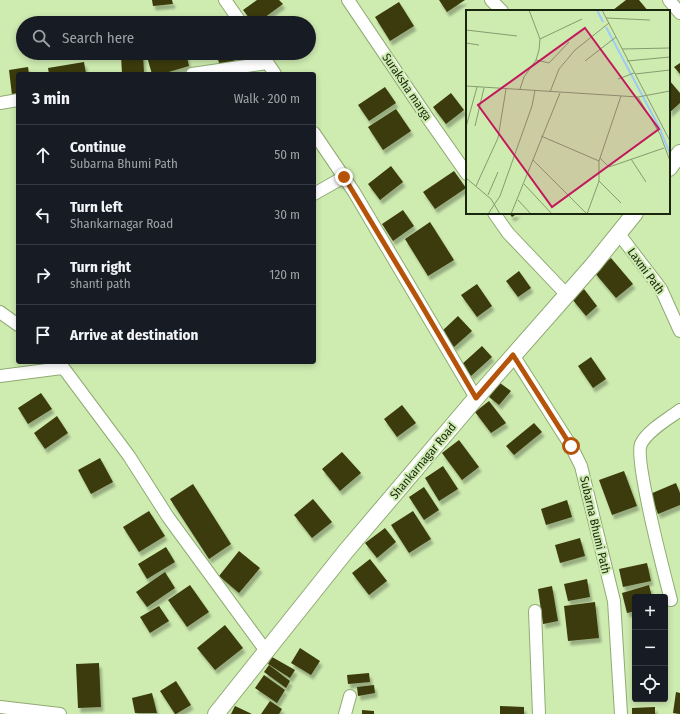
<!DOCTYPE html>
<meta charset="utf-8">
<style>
body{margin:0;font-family:"Fira Sans Condensed",sans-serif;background:#242831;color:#f1f3f6}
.controls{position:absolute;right:12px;bottom:12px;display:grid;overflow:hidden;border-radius:4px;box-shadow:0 2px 6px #0003}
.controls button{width:36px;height:36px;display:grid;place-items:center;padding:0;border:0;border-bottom:1px solid #363941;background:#171b24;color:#f1f3f6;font:20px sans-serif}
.stop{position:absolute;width:12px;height:12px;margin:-9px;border:3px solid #b45309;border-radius:50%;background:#fff}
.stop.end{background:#b45309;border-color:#fff;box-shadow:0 1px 4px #0008}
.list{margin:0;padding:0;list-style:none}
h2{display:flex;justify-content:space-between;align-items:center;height:52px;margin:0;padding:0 16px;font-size:17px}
h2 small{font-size:13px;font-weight:400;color:#9ea1a6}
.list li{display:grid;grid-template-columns:26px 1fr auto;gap:12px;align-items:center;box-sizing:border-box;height:60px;padding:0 16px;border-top:1px solid #363941}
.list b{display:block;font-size:15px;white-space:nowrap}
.list p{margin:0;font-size:13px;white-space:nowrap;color:#9ea1a6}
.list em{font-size:13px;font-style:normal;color:#9ea1a6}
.icon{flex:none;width:22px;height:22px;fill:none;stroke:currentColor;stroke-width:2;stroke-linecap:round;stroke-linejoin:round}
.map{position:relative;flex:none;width:680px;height:714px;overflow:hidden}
.search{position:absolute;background:#171b24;box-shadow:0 2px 6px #0003;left:16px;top:16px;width:300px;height:44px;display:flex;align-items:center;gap:10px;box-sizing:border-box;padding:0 14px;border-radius:22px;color:#9ea1a6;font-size:15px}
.panel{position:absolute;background:#171b24;box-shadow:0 2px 6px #0003;left:16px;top:72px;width:300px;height:292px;border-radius:4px}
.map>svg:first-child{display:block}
.building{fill:#3b3b09;filter:url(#shadow)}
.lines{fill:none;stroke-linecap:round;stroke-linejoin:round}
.minor-casing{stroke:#8fab72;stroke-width:14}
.tertiary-casing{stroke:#8fab72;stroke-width:18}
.minor{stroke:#fff;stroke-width:12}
.tertiary{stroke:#fff;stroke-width:16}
.route{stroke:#b45309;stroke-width:5}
.labels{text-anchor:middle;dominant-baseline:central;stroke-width:4;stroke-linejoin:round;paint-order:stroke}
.street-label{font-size:12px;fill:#1a250e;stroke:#ceebb0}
.inset-river{fill:none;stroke:#9dcbf9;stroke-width:2}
.inset-road{fill:none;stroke:#869c6f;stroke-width:1}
.view{fill:#c2185b;fill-opacity:0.15;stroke:#c2185b;stroke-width:2}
.inset-edge{fill:none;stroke:#1a250e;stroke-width:2}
</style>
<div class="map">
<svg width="680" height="714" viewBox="0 0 680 714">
<defs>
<filter id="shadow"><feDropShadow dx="2.5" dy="4.5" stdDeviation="1" flood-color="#0004"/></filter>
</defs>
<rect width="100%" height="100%" fill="#ceebb0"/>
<path class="building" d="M152 0H172L173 4 153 6Z
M257 0H279L283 4 257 23H253L243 10Z
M439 0H465L447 12Z
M626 0H639L648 11H614L613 10Z
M399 2 414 26 390 41 375 17Z
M160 53H186L189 66 162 74H152L147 57Z
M216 53H239L241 58 220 66Z
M143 54 144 73 122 74 121 55Z
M84 62 86 74H49L48 68Z
M680 63V74L674 67Z
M28 67 29 74H18V94L12 95 9 70Z
M669 80 680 93V103L669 113Z
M385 87 396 103 369 121 358 105Z
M451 93 464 110 446 124 433 107Z
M396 109 411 131 383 150 368 127Z
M391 166 403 182 380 200 368 184Z
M454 171 466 188 435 209 423 192Z
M403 210 414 226 393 241 382 224Z
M509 213H518L512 217Z
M430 222 454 260 428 276 405 239Z
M611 258 633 284 616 298 594 272Z
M519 271 531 288 518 297 506 281Z
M477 284 492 306 477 317 461 295Z
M584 289 597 306 586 316 572 299Z
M458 316 472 331 454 347 441 332Z
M482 346 492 357 471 376 461 365Z
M591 357 606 379 593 388 578 366Z
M500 383 511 391 499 405 489 397Z
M41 393 52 409 28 424 18 408Z
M489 401 506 423 491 433 475 412Z
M402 405 416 423 397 437 384 419Z
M57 416 68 433 45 449 34 433Z
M534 423 542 432 514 455 506 446Z
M459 440 479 467 462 480 442 453Z
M342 452 361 473 340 491 322 469Z
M100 458 113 482 91 494 78 470Z
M443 466 458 489 439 501 425 478Z
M624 471 637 506 612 515 599 480Z
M676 483 680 493V505L658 514 650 494Z
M193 484 231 544 209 559 170 499Z
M424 487 439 510 424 520 409 497Z
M313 499 332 522 312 538 294 515Z
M567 500 572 517 546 525 541 509Z
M149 511 165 536 139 552 123 527Z
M413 511 431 539 409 553 391 525Z
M385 528 396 542 377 558 365 543Z
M580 538 585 556 560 563 555 545Z
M166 547 175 562 147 579 138 564Z
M239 551 260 568 239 593 219 576Z
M370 559 387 581 369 595 352 573Z
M647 563 651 581 623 587 619 569Z
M165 572 175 588 147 607 136 592Z
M587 579 590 597 568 601 564 584Z
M190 585 209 612 187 627 168 600Z
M649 585 652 597H635V611L627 613 622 593Z
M552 586 558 621 543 624 538 589Z
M595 602 599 638 568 641 564 606Z
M159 606 169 621 150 633 140 617Z
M225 625 243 648 215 670 197 648Z
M300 648 320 661 311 675 291 663Z
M272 657 295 670 290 678 268 664Z
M99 663 101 707 78 708 76 664Z
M269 665 290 681 286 688 264 672Z
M369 673 370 682 348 684 347 675Z
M264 675 285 690 277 703 255 688Z
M176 681 191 705 176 714H175L160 691Z
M374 685 375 693 358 696 357 687Z
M676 692 680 693V714L673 713Z
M152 693 157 713H135L132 698Z
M270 701 282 709 279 714H261Z
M235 706 252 714H231Z
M500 706 524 707V714H500Z
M655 707V714H632V708Z
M362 710 374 711V714H362Z"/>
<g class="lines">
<g class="minor-casing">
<path id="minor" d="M225 0 241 23
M348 0 425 114 467 174
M491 0 502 11
M669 0 680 13
M261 53 275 74
M192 74 267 63
M0 103 18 100
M314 133 354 192 476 398
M314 194 344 177
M494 213 508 233 567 295
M619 234 661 289 680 331
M0 312 18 325
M513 355 571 446 581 466 614 601 621 714
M59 362 129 456 168 517 266 651
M0 376 62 368
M671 600C665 577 634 459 641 444 647 431 668 419 680 410
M535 611 539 714
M0 707 60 714
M345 714 350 696"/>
</g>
<g class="tertiary-casing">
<path id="tertiary" d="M669 168 680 153
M216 714 346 551 476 398 593 265 635 213"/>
</g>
<use href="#minor" class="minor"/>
<use href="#tertiary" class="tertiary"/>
</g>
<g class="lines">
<path class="route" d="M344 177 419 301 476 398 513 355 571 446"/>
</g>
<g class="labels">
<g class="street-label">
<text transform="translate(407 87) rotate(56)">Suraksha marga</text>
<text transform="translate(646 271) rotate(54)">Laxmi Path</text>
<text transform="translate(423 461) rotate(-50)">Shankarnagar Road</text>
<text transform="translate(595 525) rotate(77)">Subarna Bhumi Path</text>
</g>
</g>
<g transform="translate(466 10)">
<rect width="204" height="204" fill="#ceebb0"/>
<path class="inset-river" d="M131 0 137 12M140 17 194 119 204 144"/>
<path class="inset-road" d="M136 0 204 131M140 8 184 10M0 20 51 26M74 29 116 9M0 33 13 35M156 39 204 38M70 50 83 53 103 32M119 51 150 27M161 51 204 47M169 64 204 60M152 69 168 63M0 76 172 87 204 81M54 79 58 67 70 50 73 40 74 29 63 0M84 82 93 59 109 40 143 13M172 87 194 124 204 151M9 116 18 78M0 117 11 77M75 126 133 151M134 148 143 157 198 138M165 149 180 172M67 150 121 204M0 168 25 189 34 204M133 171 155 193M58 174 86 204M10 176 32 128 40 79M22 185 32 162M52 190 65 204M22 204 34 186 66 96 69 80M45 204 94 83M121 204 133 171V151L155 86"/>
<path class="view" d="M119 18 193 119 86 197 12 95Z"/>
<rect width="204" height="204" class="inset-edge"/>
</g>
</svg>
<div class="controls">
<button>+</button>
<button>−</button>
<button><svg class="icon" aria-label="locate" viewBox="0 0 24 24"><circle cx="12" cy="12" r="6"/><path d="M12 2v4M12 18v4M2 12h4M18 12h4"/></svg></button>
</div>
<div class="stop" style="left:571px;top:446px"></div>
<div class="stop end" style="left:344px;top:177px"></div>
<div class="search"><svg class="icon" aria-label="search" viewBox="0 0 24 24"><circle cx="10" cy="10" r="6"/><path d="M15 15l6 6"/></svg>Search here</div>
<section class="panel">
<h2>3 min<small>Walk · 200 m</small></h2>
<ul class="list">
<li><svg class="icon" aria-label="ahead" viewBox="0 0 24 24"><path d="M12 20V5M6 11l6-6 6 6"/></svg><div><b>Continue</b><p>Subarna Bhumi Path</p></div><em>50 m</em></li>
<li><svg class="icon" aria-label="left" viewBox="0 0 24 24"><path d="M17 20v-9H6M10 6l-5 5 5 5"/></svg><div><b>Turn left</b><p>Shankarnagar Road</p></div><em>30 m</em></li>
<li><svg class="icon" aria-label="right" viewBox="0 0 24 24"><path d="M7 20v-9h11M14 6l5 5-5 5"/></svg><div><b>Turn right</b><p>shanti path</p></div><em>120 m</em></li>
<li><svg class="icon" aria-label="arrive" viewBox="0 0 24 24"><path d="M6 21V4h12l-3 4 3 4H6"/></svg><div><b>Arrive at destination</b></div></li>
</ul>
</section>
</div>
